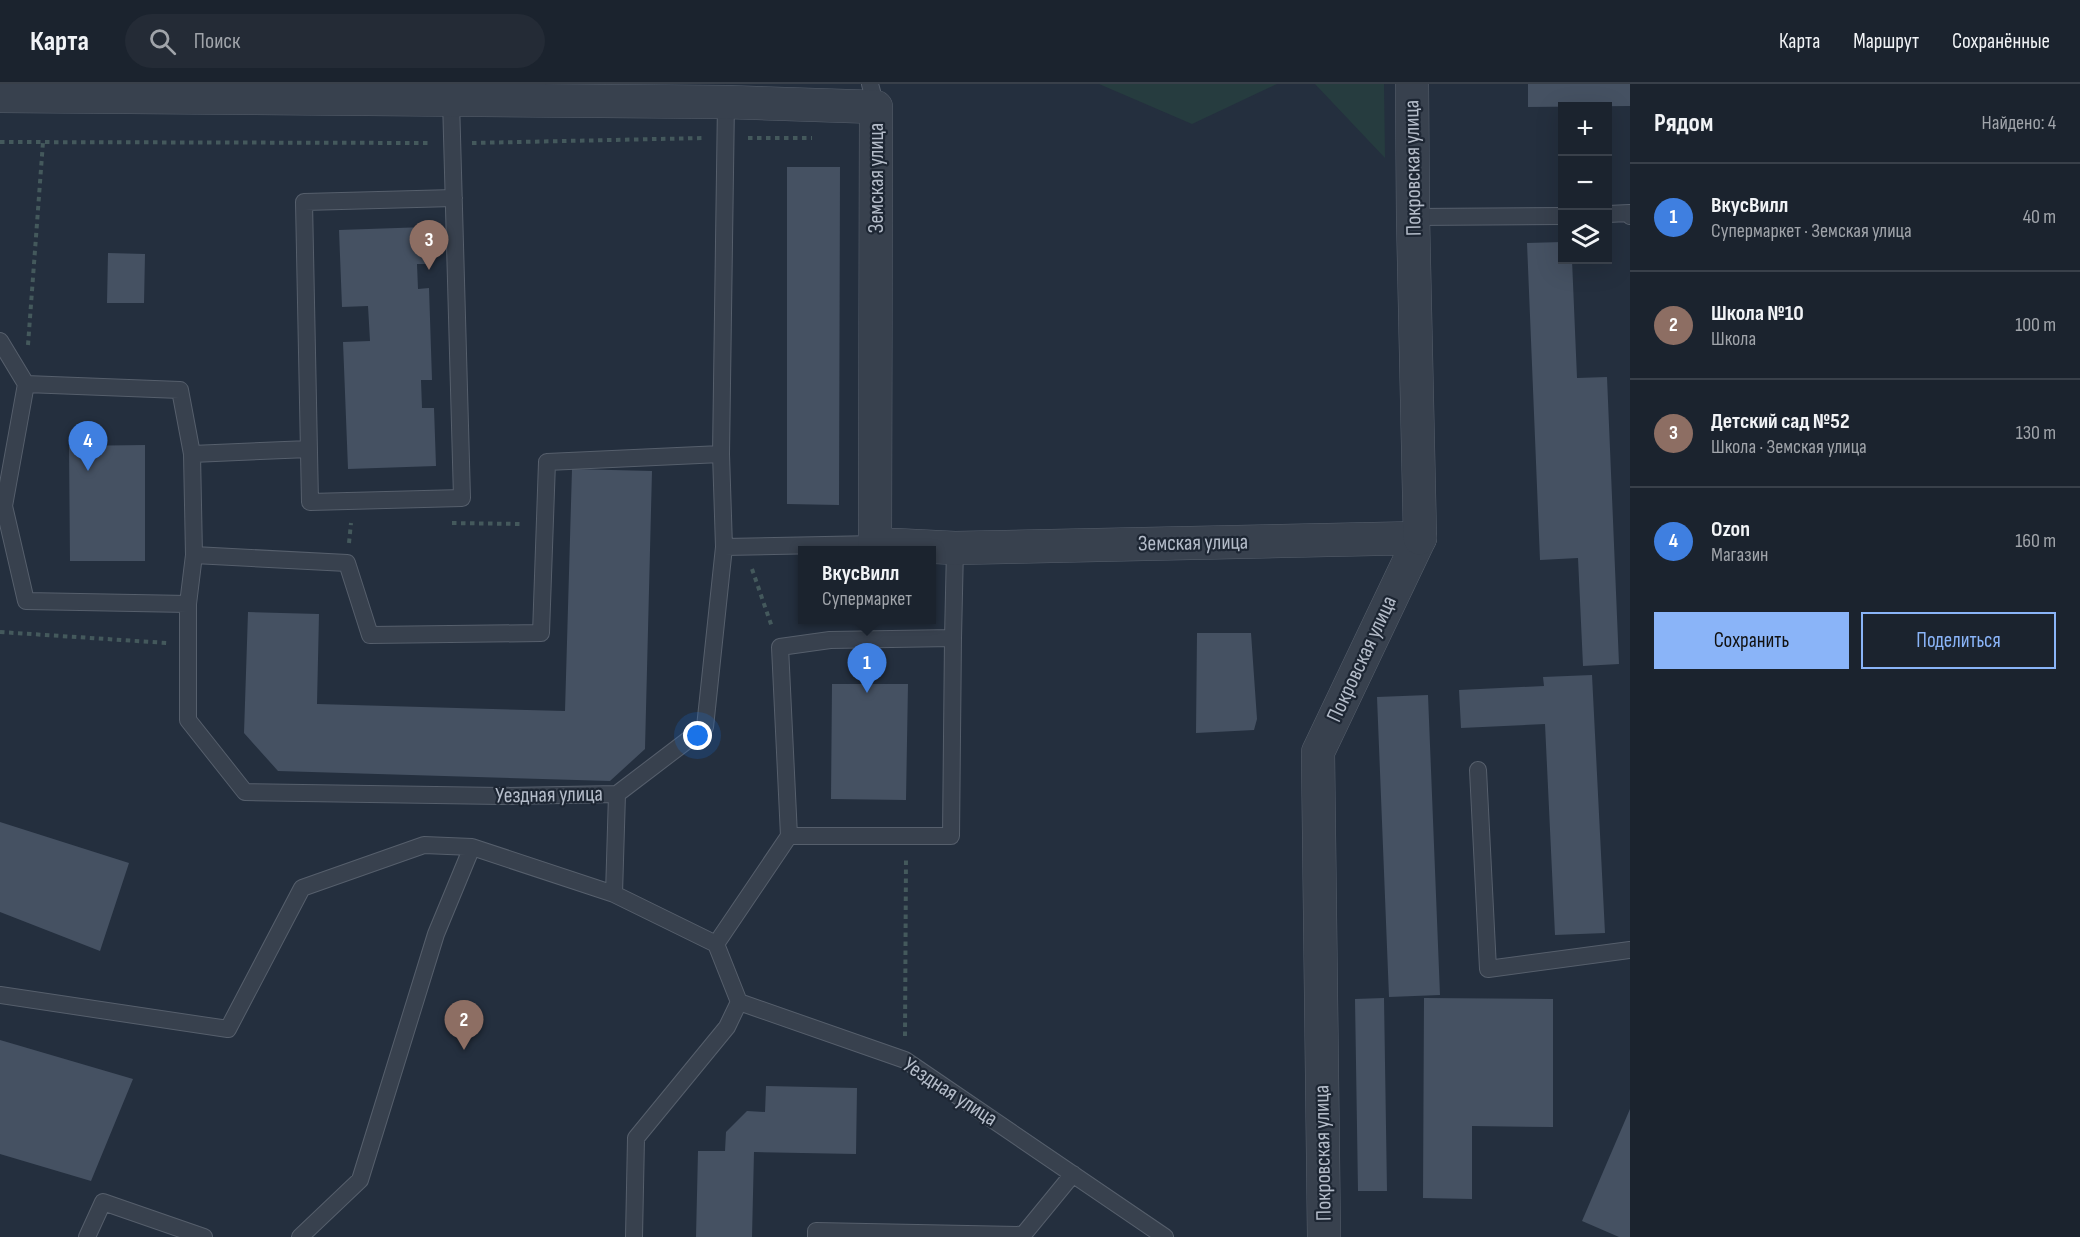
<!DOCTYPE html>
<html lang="ru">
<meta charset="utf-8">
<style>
body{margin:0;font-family:"Sofia Sans Condensed",sans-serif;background:#242b36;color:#f1f3f6}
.controls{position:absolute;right:18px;top:18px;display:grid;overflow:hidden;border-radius:0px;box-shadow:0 6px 24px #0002}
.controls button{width:54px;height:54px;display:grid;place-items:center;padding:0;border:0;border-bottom:2px solid #39404a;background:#1b232e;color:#f1f3f6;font:30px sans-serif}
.you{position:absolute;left:698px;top:652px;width:21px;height:21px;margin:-15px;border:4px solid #fff;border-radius:50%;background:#1a73e8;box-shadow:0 0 0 9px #1a73e833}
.badge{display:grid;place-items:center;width:39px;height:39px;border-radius:50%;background:#8ab4f8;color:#fff;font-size:20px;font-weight:700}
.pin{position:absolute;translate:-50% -50px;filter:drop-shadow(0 2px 3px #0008)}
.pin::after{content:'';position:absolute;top:32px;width:21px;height:18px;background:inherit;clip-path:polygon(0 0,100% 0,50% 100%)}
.popup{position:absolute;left:798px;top:462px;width:138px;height:78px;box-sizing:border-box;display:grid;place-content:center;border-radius:0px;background:#1b232e;filter:drop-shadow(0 2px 4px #0005);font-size:20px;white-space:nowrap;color:#a0a4aa}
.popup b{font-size:22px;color:#f1f3f6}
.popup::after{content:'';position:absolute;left:50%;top:100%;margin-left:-12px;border:12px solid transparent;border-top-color:#1b232e}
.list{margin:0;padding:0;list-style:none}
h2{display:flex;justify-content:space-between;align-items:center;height:78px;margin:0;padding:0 24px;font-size:26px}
h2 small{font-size:20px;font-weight:400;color:#a0a4aa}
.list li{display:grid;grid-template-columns:39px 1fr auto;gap:18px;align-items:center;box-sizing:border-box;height:108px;padding:0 24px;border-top:2px solid #39404a}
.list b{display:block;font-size:22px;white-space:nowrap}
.list p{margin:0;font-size:20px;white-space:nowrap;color:#a0a4aa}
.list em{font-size:20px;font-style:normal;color:#a0a4aa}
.actions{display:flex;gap:12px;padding:18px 24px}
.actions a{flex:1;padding:14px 0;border:2px solid #8ab4f8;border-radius:0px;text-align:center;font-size:21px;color:#8ab4f8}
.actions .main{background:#8ab4f8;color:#111}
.icon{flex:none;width:33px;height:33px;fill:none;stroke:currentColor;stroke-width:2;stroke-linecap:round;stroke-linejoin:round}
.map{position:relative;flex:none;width:1630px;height:1153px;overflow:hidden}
header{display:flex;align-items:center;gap:36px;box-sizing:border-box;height:84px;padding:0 30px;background:#1b232e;border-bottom:2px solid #39404a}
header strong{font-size:28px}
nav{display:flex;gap:33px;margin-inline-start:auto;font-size:21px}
.search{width:420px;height:54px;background:#242b36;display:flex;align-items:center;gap:15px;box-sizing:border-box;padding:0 21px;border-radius:33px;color:#a0a4aa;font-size:22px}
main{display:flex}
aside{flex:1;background:#1b232e}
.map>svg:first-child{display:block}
.green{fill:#263c3f}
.building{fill:#455162}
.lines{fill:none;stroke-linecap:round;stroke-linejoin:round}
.service-casing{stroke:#565f6c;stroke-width:18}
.minor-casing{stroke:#565f6c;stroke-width:34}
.tertiary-casing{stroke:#565f6c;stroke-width:34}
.path{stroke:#44595c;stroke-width:4;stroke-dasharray:4.5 4.5;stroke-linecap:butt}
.service{stroke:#38414e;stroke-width:16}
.minor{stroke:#38414e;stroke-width:33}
.tertiary{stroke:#38414e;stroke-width:33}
.labels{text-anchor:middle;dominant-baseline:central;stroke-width:4.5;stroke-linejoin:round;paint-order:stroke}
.street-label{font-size:22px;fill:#b4bcc9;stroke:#1d2633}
</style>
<header>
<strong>Карта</strong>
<div class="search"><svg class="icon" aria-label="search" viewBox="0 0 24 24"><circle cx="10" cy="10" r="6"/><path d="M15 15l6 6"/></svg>Поиск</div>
<nav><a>Карта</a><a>Маршрут</a><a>Сохранённые</a></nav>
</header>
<main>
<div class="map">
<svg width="1630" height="1153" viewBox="0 0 1630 1153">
<rect width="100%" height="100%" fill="#242f3e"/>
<path class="green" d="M1099 0H1277L1192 40Z
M1315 0H1384L1385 74Z"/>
<path class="building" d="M1528 0H1630V22L1528 23Z
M787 83H840L839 421 787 420Z
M426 143 428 180H417L418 205 429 204 432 296H421L422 324H434L436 382 348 385 343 258 370 257 368 222 342 223 339 146Z
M1562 158V176H1572L1577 294 1607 293 1619 580 1583 582 1578 474 1540 476 1527 159Z
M108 169 145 170 144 219H107Z
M145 361V477H70L69 362Z
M572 385 652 387 645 665 610 697 278 687 244 649 248 528 319 530 317 620 565 627Z
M1197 549H1251L1257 635 1254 646 1196 649Z
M1592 591 1605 849 1555 851 1545 640 1461 644 1459 606 1544 602 1543 593Z
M832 600H908L906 716 831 715Z
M1428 611 1440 911 1389 913 1377 613Z
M0 738 129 779 100 867 0 828Z
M1384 914 1387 1107H1358L1355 915Z
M1424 914 1553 915V1043L1472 1042V1115L1423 1114Z
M0 956 133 995 91 1097 0 1070Z
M766 1002 857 1004 856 1070 754 1068 752 1153H696L698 1067H725L726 1048 747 1027 765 1028Z
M1630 1025V1153H1619L1582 1137Z"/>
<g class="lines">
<g class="service-casing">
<path id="service" d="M870 0 876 23
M451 16 462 414 310 418 304 118 454 114
M726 18 721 370 724 463 875 460
M1608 130 1629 129 1630 132
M1413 133 1562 132
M0 257 26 300 4 422H0
M26 300 180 306 192 370 194 471
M192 370 309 365
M4 422 26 517 188 520 194 471 347 479 370 551 541 549 547 378 721 370
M188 520V636L245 708 501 712 617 710 614 810 716 860 739 918 905 976 1165 1153
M953 554 955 464
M1478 686 1488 885 1630 866
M617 710 705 643 724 463
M716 860 789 752 780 563 830 556 953 554 951 752H789
M0 911 228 945 302 804 424 761 472 763
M87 1153 103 1118 204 1153
M300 1153 360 1096 436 850 472 763 614 810
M634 1153 636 1054 727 943 739 918
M816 1153V1147L1023 1151
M1023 1153V1151L1073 1090"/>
</g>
<g class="minor-casing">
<path id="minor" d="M0 12 726 18 876 23 875 460 955 464 1420 454 1318 668 1324 1153"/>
</g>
<g class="tertiary-casing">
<path id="tertiary" d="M1412 0 1413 133 1420 454"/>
</g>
<path class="path" d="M748 54H812
M0 58 431 59
M472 59 704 54
M28 261 43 58
M452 439 523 440
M349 459 351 439
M752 485 772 543
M0 548 167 559
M905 952 906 774"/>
<use href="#service" class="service"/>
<use href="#minor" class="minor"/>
<use href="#tertiary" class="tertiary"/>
</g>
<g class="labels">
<g class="street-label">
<text transform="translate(1413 84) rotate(-91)">Покровская улица</text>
<text transform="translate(876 94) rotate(-90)">Земская улица</text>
<text transform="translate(1193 459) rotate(-1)">Земская улица</text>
<text transform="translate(1362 575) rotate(-65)">Покровская улица</text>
<text transform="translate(549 711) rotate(-1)">Уездная улица</text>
<text transform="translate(950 1008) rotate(33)">Уездная улица</text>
<text transform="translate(1323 1069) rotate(-91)">Покровская улица</text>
</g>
</g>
</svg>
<div class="controls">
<button>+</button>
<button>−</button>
<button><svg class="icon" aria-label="layers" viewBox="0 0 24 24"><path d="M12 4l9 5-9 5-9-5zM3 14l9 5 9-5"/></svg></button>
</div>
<div class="you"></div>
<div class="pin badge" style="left:867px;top:609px;background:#3f7fe0">1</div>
<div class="popup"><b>ВкусВилл</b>Супермаркет</div>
<div class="pin badge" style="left:464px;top:966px;background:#8d6e63">2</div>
<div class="pin badge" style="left:429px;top:186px;background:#8d6e63">3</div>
<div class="pin badge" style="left:88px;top:387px;background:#3f7fe0">4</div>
</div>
<aside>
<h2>Рядом<small>Найдено: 4</small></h2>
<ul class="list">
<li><span class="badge" style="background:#3f7fe0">1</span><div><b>ВкусВилл</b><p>Супермаркет · Земская улица</p></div><em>40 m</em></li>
<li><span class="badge" style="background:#8d6e63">2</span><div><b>Школа №10</b><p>Школа</p></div><em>100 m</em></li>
<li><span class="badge" style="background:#8d6e63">3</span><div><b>Детский сад №52</b><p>Школа · Земская улица</p></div><em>130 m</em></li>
<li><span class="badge" style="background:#3f7fe0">4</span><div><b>Ozon</b><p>Магазин</p></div><em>160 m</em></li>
</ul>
<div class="actions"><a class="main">Сохранить</a><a>Поделиться</a></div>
</aside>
</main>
